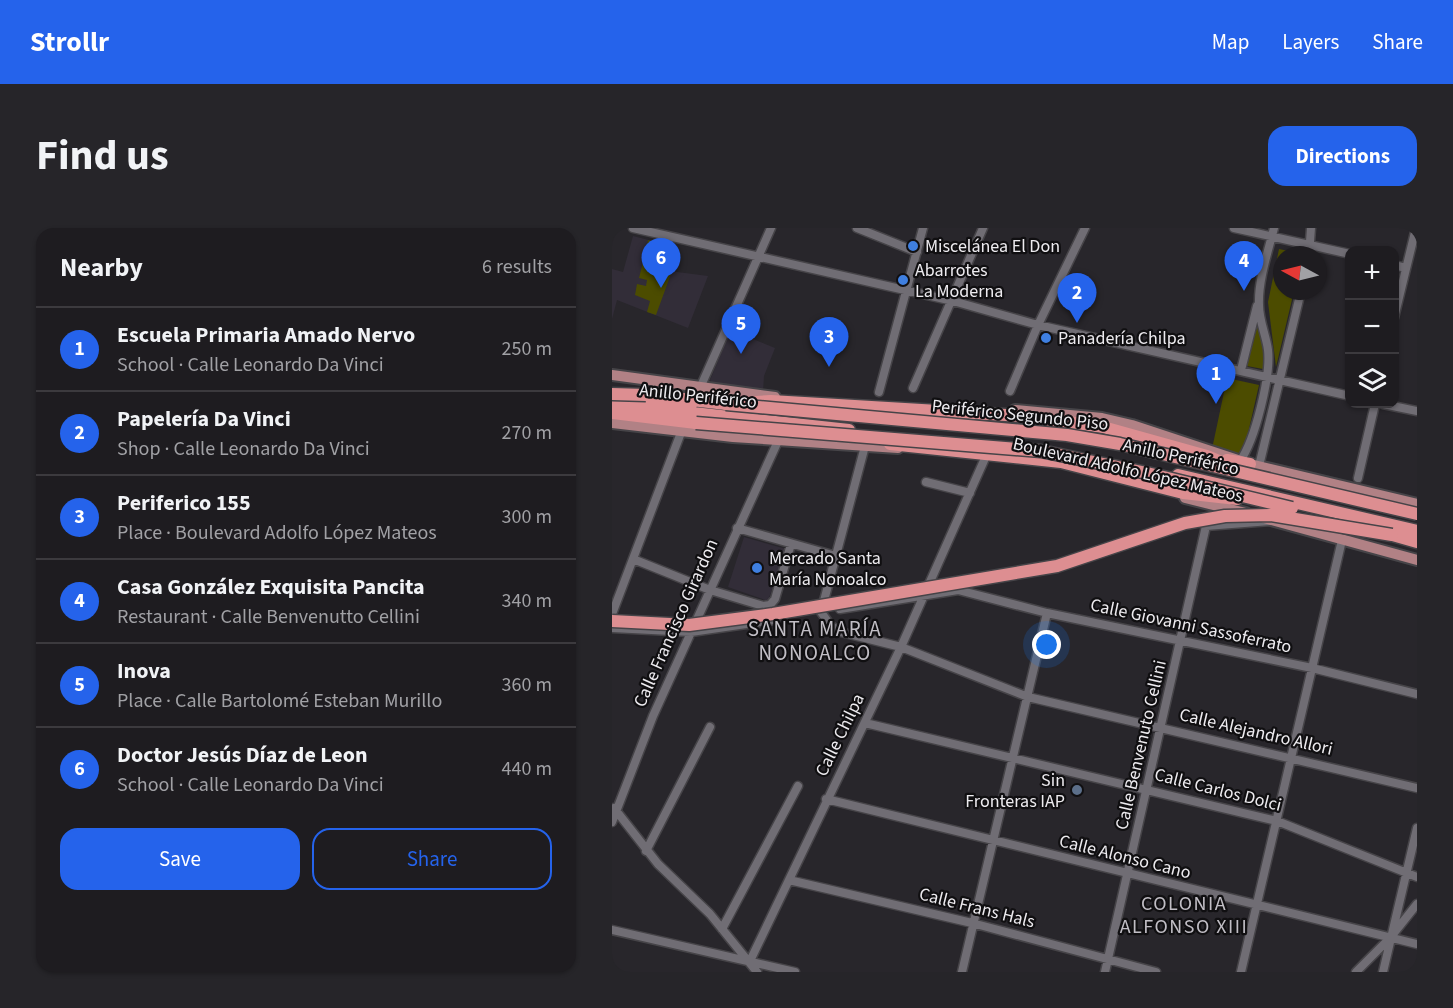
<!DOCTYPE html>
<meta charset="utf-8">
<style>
body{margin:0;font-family:"Source Sans 3",sans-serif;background:#262529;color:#f1f3f6}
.controls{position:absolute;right:18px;top:18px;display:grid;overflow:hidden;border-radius:12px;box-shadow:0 2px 4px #0004}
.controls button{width:54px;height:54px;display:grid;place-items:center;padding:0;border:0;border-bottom:2px solid #3c3a3e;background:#1e1c20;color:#f1f3f6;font:30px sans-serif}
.compass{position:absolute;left:661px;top:18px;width:54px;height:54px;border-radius:50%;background:#1e1c20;box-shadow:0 2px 4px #0004;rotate:277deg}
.you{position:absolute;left:435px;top:417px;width:21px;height:21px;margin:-15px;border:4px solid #fff;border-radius:50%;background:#1a73e8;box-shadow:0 0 0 9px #1a73e833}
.badge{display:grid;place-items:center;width:39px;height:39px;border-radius:50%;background:#2563eb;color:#fff;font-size:20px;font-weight:700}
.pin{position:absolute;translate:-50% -50px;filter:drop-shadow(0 2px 3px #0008)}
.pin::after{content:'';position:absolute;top:32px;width:21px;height:18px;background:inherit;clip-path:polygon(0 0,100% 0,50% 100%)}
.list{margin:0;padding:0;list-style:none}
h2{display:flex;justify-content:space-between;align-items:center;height:78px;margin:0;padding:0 24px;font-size:26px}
h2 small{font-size:20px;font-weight:400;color:#a1a1a5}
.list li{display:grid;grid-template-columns:39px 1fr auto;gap:18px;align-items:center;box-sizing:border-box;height:84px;padding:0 24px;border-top:2px solid #3c3a3e}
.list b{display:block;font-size:22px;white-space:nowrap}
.list p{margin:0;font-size:20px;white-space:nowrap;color:#a1a1a5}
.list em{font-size:20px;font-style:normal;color:#a1a1a5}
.actions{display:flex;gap:12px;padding:18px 24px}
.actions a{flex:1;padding:14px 0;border:2px solid #2563eb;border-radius:18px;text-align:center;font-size:21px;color:#2563eb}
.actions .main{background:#2563eb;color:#fff}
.icon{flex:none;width:33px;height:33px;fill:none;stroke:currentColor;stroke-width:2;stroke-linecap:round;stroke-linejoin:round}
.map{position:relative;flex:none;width:805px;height:744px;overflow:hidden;border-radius:18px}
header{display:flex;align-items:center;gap:36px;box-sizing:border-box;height:84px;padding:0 30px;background:#2563eb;color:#fff}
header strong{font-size:28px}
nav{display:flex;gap:33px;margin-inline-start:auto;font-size:21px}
.intro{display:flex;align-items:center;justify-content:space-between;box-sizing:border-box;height:144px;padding:0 36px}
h1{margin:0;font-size:42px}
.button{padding:15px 27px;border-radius:18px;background:#2563eb;color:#fff;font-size:21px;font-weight:700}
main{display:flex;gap:36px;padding:0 36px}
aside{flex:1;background:#1e1c20;border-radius:18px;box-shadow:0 2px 4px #0004}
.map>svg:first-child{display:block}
.built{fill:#322d38}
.green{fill:#4c4c00}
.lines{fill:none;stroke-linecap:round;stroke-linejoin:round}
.minor-casing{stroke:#464448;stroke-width:11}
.major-casing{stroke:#464448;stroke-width:14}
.highway-casing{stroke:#464448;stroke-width:15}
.minor{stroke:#706d74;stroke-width:8}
.major{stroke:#b18185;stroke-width:10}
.highway{stroke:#dd8e91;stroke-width:12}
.highway-bridge-casing{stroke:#464448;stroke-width:15;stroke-linecap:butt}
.highway-bridge{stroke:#dd8e91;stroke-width:12}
.shop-dot{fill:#3f7fe0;stroke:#100f11;stroke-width:2}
.service-dot{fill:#5c6f8a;stroke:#100f11;stroke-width:2}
.labels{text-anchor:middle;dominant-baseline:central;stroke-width:4.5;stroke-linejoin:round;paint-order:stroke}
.poi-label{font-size:18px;fill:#edebef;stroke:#100f11;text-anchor:start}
.street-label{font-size:18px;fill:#edebef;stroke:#100f11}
.neighbourhood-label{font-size:20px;letter-spacing:1.5px;fill:#c1bec5;stroke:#100f11}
.quarter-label{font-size:21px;letter-spacing:1.5px;fill:#c1bec5;stroke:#100f11}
</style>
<header>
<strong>Strollr</strong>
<nav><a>Map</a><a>Layers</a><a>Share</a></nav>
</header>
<div class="intro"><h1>Find us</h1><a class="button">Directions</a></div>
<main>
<aside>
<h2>Nearby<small>6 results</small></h2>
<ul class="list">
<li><span class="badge">1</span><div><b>Escuela Primaria Amado Nervo</b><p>School · Calle Leonardo Da Vinci</p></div><em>250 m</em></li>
<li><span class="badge">2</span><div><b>Papelería Da Vinci</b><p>Shop · Calle Leonardo Da Vinci</p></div><em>270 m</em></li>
<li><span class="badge">3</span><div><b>Periferico 155</b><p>Place · Boulevard Adolfo López Mateos</p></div><em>300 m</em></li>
<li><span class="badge">4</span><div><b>Casa González Exquisita Pancita</b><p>Restaurant · Calle Benvenutto Cellini</p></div><em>340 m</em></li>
<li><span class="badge">5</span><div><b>Inova</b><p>Place · Calle Bartolomé Esteban Murillo</p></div><em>360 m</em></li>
<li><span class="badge">6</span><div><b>Doctor Jesús Díaz de Leon</b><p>School · Calle Leonardo Da Vinci</p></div><em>440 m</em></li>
</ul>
<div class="actions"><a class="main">Save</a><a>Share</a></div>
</aside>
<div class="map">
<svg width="805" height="744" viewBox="0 0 805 744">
<rect width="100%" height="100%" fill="#28262b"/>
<path class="built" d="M21 8 56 17 50 42 96 48 76 100 5 72 0 91V41L11 44Z
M119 102 163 120 152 148 151 164 102 158 98 152Z
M132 309 174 321 156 373 116 359Z"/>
<path class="green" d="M36 12 56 17 50 42 60 43 44 87 35 84 38 73 23 67 25 56 34 58 35 52 27 50 34 22 40 23V18L35 17Z
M667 21 691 26 670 27V63H682L664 139 656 74Z
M647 91 652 125 651 141 635 138Z
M615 150 647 157 634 214 627 227 600 221Z"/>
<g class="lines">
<g class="minor-casing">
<path id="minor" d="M21 0 341 73 426 97 738 168
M245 0 305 24
M622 0 738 26
M697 27 699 0
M782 37 794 40
M782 90 804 0
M629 142 645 78
M88 160 159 0
M301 160 371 0
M398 163 426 97 473 0
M267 164 311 0
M771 176 805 183
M253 218 209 384 219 398 229 404 289 419 416 469 805 560
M628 233C643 212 659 148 656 122 654 107 647 93 647 77 646 52 656 24 662 0
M647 238 689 63
M746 250 763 176
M314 254 358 265
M591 296 594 298 658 293
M125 300 224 328
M21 331 98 362 151 378 158 377 163 371 179 316
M228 381 346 362 435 385 700 440 805 466
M0 386 70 202
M0 400 79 404 162 392
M253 495 665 593 805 649
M214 571 805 716
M2 580 46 636 98 686 145 744
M0 594 41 488 166 213
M34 623 98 499
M177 652 360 695 544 744
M110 701 186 558
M0 702 183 744
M138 733 289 419 374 228
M350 744 435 385
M493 744 594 298
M629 744 730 312
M744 744 778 710 805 676
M771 744 805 600"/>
</g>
<g class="major-casing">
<path id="major" d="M0 147 163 169
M403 182 490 190 520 197 638 236 805 276
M0 195 121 209 286 220
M573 270 634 285
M652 290 805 332"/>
</g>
<g class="highway-casing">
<path id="highway" d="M22 169 79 177
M71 171 114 176 159 173 411 188 491 199 595 228 624 240
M0 176 237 202
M0 185 84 195
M278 216 449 234 571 265 625 271
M615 232 638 236
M566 247 805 303
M770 304 805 314"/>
</g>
<use href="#minor" class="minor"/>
<use href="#major" class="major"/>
<use href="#highway" class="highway"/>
<g class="highway-bridge-casing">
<path id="highway-bridge" d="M0 166 34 167
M114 176 455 207 508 216 805 286
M84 195 429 223 535 245 680 280
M0 393 77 397 161 386 445 338 573 295 613 288 659 287 780 307"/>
</g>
<use href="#highway-bridge" class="highway-bridge"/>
</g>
<g class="shop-dot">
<circle cx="301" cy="18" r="6"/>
<circle cx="291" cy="52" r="6"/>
<circle cx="434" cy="110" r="6"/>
<circle cx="145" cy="340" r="6"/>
</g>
<circle class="service-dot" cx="465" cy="562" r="6"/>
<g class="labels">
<g class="poi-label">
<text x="313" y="18">Miscelánea El Don</text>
<text x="303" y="42">Abarrotes<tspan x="303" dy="21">La Moderna</tspan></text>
<text x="446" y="110">Panadería Chilpa</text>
<text x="157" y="330">Mercado Santa<tspan x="157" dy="21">María Nonoalco</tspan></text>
<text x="453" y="552" text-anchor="end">Sin<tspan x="453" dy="21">Fronteras IAP</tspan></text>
</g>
<g class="street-label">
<text transform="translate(86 168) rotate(6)">Anillo Periférico</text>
<text transform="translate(408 187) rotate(6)">Periférico Segundo Piso</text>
<text transform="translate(569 229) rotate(12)">Anillo Periférico</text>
<text transform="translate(516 242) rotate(13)">Boulevard Adolfo López Mateos</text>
<text transform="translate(64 395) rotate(-66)">Calle Francisco Girardon</text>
<text transform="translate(579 398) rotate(12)">Calle Giovanni Sassoferrato</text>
<text transform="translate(644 504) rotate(13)">Calle Alejandro Allori</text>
<text transform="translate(228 507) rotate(-64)">Calle Chilpa</text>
<text transform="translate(529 517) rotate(-77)">Calle Benvenuto Cellini</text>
<text transform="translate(606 562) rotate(14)">Calle Carlos Dolci</text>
<text transform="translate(513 629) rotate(14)">Calle Alonso Cano</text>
<text transform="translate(365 680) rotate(14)">Calle Frans Hals</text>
</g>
<g class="neighbourhood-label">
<text x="572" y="676">COLONIA<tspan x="572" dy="23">ALFONSO XIII</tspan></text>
</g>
<g class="quarter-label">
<text x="203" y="401">SANTA MARÍA<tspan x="203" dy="24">NONOALCO</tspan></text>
</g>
</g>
</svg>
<div class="controls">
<button>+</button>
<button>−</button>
<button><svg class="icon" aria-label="layers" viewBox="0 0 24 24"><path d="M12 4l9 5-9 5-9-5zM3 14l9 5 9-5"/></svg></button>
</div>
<svg class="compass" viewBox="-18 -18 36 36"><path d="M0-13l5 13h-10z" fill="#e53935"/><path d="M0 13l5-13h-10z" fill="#a1a1a5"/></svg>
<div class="you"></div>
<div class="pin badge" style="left:604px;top:176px">1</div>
<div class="pin badge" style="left:465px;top:95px">2</div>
<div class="pin badge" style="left:217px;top:139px">3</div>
<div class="pin badge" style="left:632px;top:63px">4</div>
<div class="pin badge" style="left:129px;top:126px">5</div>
<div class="pin badge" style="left:49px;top:60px">6</div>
</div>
</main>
